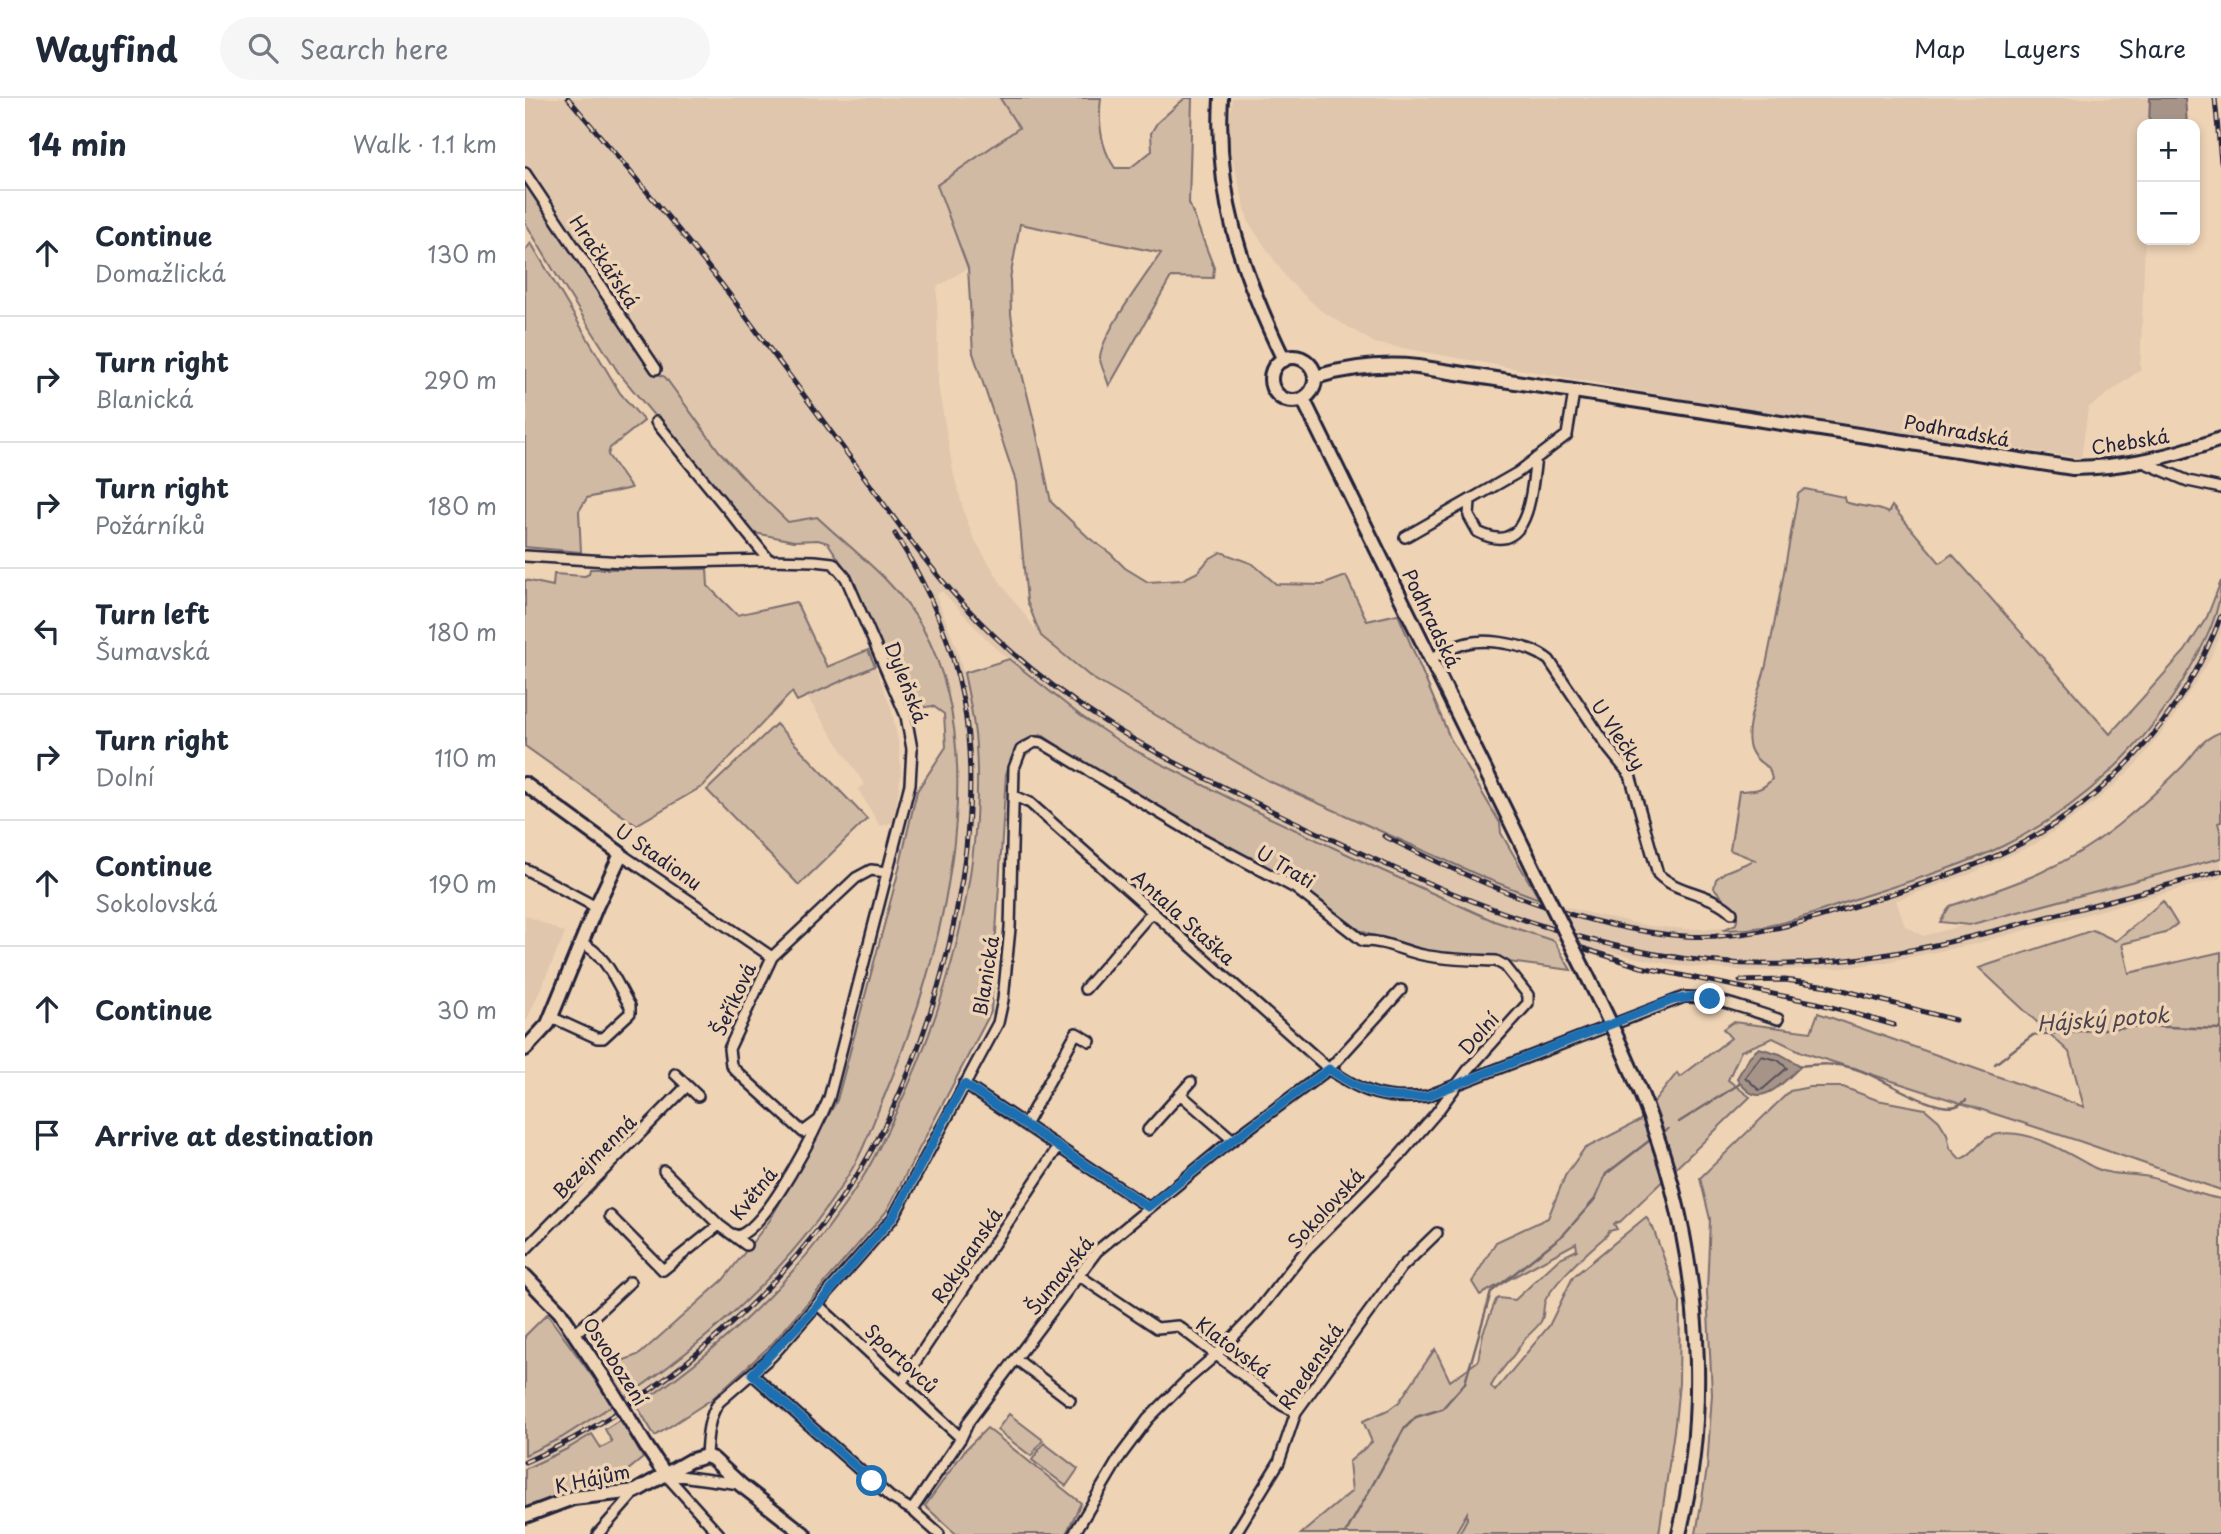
<!DOCTYPE html>
<meta charset="utf-8">
<style>
body{margin:0;font-family:"Playpen Sans",sans-serif;background:#f6f6f7;color:#1f2937}
.controls{position:absolute;right:21px;top:21px;display:grid;overflow:hidden;border-radius:14px;box-shadow:0 4px 10px #0003}
.controls button{width:63px;height:63px;display:grid;place-items:center;padding:0;border:0;border-bottom:2px solid #e0e1e3;background:#fff;color:#1f2937;font:35px sans-serif}
.stop{position:absolute;width:21px;height:21px;margin:-16px;border:5px solid #1f6fb2;border-radius:50%;background:#fff}
.stop.end{background:#1f6fb2;border-color:#fff;box-shadow:0 2px 7px #0008}
.list{margin:0;padding:0;list-style:none}
h2{display:flex;justify-content:space-between;align-items:center;height:91px;margin:0;padding:0 28px;font-size:30px}
h2 small{font-size:23px;font-weight:400;color:#747a83}
.list li{display:grid;grid-template-columns:46px 1fr auto;gap:21px;align-items:center;box-sizing:border-box;height:126px;padding:0 28px;border-top:2px solid #e0e1e3}
.list b{display:block;font-size:26px;white-space:nowrap}
.list p{margin:0;font-size:23px;white-space:nowrap;color:#747a83}
.list em{font-size:23px;font-style:normal;color:#747a83}
.icon{flex:none;width:38px;height:38px;fill:none;stroke:currentColor;stroke-width:2;stroke-linecap:round;stroke-linejoin:round}
.map{position:relative;flex:none;width:1696px;height:1436px;overflow:hidden}
header{display:flex;align-items:center;gap:42px;box-sizing:border-box;height:98px;padding:0 35px;background:#fff;border-bottom:2px solid #e0e1e3}
header strong{font-size:33px}
nav{display:flex;gap:38px;margin-inline-start:auto;font-size:24px}
.search{width:490px;height:63px;background:#f6f6f7;display:flex;align-items:center;gap:18px;box-sizing:border-box;padding:0 24px;border-radius:38px;color:#747a83;font-size:26px}
main{display:flex}
aside{flex:1;background:#fff}
.map>svg:first-child{display:block}
.built{fill:#dfc6ac}
.green{fill:#d1baa4;stroke:#7a6e70;stroke-width:2}
.water{fill:#a69489;stroke:#71666a;stroke-width:2}
.lines{fill:none;stroke-linecap:round;stroke-linejoin:round}
.shore{stroke:#57505a;stroke-width:2}
.stream{stroke:#71666a;stroke-width:2.5}
.street-casing{stroke:#22223b;stroke-width:14}
.secondary-casing{stroke:#22223b;stroke-width:18}
.street{stroke:#eed3b5;stroke-width:9}
.secondary{stroke:#eed3b5;stroke-width:12}
.rail-casing{stroke:#22223b;stroke-width:5}
.rail{stroke:#eed3b5;stroke-width:2.5;stroke-dasharray:8;stroke-linecap:butt}
.secondary-bridge-casing{stroke:#22223b;stroke-width:18;stroke-linecap:butt}
.secondary-bridge{stroke:#eed3b5;stroke-width:12}
.route{stroke:#1f6fb2;stroke-width:9}
.labels{text-anchor:middle;dominant-baseline:central;stroke-width:7;stroke-linejoin:round;paint-order:stroke}
.street-label{font-size:19px;fill:#22223b;stroke:#eed3b5}
.water-label{font-size:21px;font-style:italic;fill:#4a4452;stroke:#eed3b5}
</style>
<header>
<strong>Wayfind</strong>
<div class="search"><svg class="icon" aria-label="search" viewBox="0 0 24 24"><circle cx="10" cy="10" r="6"/><path d="M15 15l6 6"/></svg>Search here</div>
<nav><a>Map</a><a>Layers</a><a>Share</a></nav>
</header>
<main>
<aside>
<h2>14 min<small>Walk · 1.1 km</small></h2>
<ul class="list">
<li><svg class="icon" aria-label="ahead" viewBox="0 0 24 24"><path d="M12 20V5M6 11l6-6 6 6"/></svg><div><b>Continue</b><p>Domažlická</p></div><em>130 m</em></li>
<li><svg class="icon" aria-label="right" viewBox="0 0 24 24"><path d="M7 20v-9h11M14 6l5 5-5 5"/></svg><div><b>Turn right</b><p>Blanická</p></div><em>290 m</em></li>
<li><svg class="icon" aria-label="right" viewBox="0 0 24 24"><path d="M7 20v-9h11M14 6l5 5-5 5"/></svg><div><b>Turn right</b><p>Požárníků</p></div><em>180 m</em></li>
<li><svg class="icon" aria-label="left" viewBox="0 0 24 24"><path d="M17 20v-9H6M10 6l-5 5 5 5"/></svg><div><b>Turn left</b><p>Šumavská</p></div><em>180 m</em></li>
<li><svg class="icon" aria-label="right" viewBox="0 0 24 24"><path d="M7 20v-9h11M14 6l5 5-5 5"/></svg><div><b>Turn right</b><p>Dolní</p></div><em>110 m</em></li>
<li><svg class="icon" aria-label="ahead" viewBox="0 0 24 24"><path d="M12 20V5M6 11l6-6 6 6"/></svg><div><b>Continue</b><p>Sokolovská</p></div><em>190 m</em></li>
<li><svg class="icon" aria-label="ahead" viewBox="0 0 24 24"><path d="M12 20V5M6 11l6-6 6 6"/></svg><div><b>Continue</b></div><em>30 m</em></li>
<li><svg class="icon" aria-label="arrive" viewBox="0 0 24 24"><path d="M6 21V4h12l-3 4 3 4H6"/></svg><div><b>Arrive at destination</b></div></li>
</ul>
</aside>
<div class="map">
<svg width="1696" height="1436" viewBox="0 0 1696 1436">
<rect width="100%" height="100%" fill="#eed3b5"/>
<filter id="ink" filterUnits="userSpaceOnUse"><feTurbulence type="fractalNoise" baseFrequency=".0143" numOctaves="2"/><feDisplacementMap in="SourceGraphic" scale="14" xChannelSelector="R" yChannelSelector="G"/><feConvolveMatrix kernelMatrix="1 2 1 2 8 2 1 2 1" color-interpolation-filters="sRGB"/></filter>
<g filter="url(#ink)">
<path class="built" d="M0 0H475L495 29 412 87 443 170 412 189 413 287 429 378 440 418 448 439 477 487 516 538 535 555 567 580 652 630 744 683 810 714 960 780 1014 801 1059 814 1124 828 1161 831 1231 830 1284 816 1440 764 1503 735 1553 701 1604 655 1636 616 1672 558 1696 500V535L1684 563 1646 623 1613 664 1592 685 1561 711 1510 746 1445 776 1371 802 1380 828 1398 838 1696 760V780L1449 846 1360 864 1319 870 1228 873 1155 868 1078 853 1043 843H1029L969 823 854 771 726 711 603 649 556 618 500 575 469 549 417 493 411 497 433 554 449 623 452 686 443 783 429 855 417 900 387 983 338 1080 301 1131 237 1206 214 1228 139 1290 42 1351 0 1371V1357L36 1340 101 1299 154 1261 205 1218 265 1153 326 1072 342 1042 398 895 429 732 432 687 429 624 415 567 360 482 292 419 263 424 228 390 194 353 140 279 0 67Z
M707 0H1625L1624 26H1617V142H1620L1615 272 1563 310 1556 360 1205 309 850 245 795 212 763 182 724 125 703 43Z
M350 568 366 610 374 648 376 675 369 724 355 728 333 691 340 687 282 599Z
M0 817 40 835 0 926Z"/>
<path class="green" d="M475 0H576C573 24 576 50 590 70H605L627 53 626 35 632 25 660 0H667L664 105 689 170 688 180 646 179 584 288C582 280 576 269 575 261 574 239 623 175 636 155L495 126 485 181 486 216 491 252 509 323 526 404 564 440 585 455 600 470 623 484 657 482 673 474 684 461 696 454 728 466 751 486 797 487 821 478 842 523 873 516 925 640 975 725 976 735 1014 801 960 780 744 683 567 580 516 538 502 503 491 384 448 255 443 170 412 87 494 30Z
M0 80 125 272 140 279 194 353 228 390 263 424 292 419C327 452 374 486 397 529 471 662 414 868 359 999 348 1023 341 1048 327 1071 272 1163 189 1239 101 1299L79 1267 92 1265 115 1256 198 1182 245 1122 312 1002 372 779 392 693 421 649 419 616 408 608 385 611 326 480 303 445 293 442 269 443 225 434 93 274 29 173 0 124Z
M6 145 95 295 119 323 85 350 83 357 106 390 62 400 54 413 56 454 0 449V153Z
M1280 391 1319 399 1320 404C1333 409 1352 408 1363 415L1367 408 1415 465 1427 456 1585 636 1660 553 1682 519 1696 483C1696 514 1680 545 1664 572 1622 648 1556 710 1478 748 1434 769 1388 782 1342 797 1306 809 1268 825 1230 830 1220 832 1209 831 1198 832L1211 826 1213 817 1189 790 1191 781 1200 774 1230 762 1205 752 1214 693C1229 692 1236 694 1247 681L1244 670C1235 665 1226 658 1224 646 1220 624 1236 589 1241 567 1253 510 1263 453 1273 396Z
M65 471H182L183 488 212 517 271 504 302 569 343 552 350 568 272 603 267 594 178 688 111 727 0 648V482L28 488 29 476 60 478 64 476Z
M484 561 556 618 603 649 726 711 854 771 969 823 1029 843 1046 872 881 851 836 833 780 792 565 669 517 637C489 642 491 652 481 676L466 914 361 1114 246 1247 187 1301 130 1338 112 1308C200 1248 281 1171 338 1079 349 1061 358 1042 367 1023 422 911 459 774 451 649 450 624 444 600 439 575Z
M251 626 342 721 274 787 182 692Z
M1696 634V724L1693 725 1696 736V760L1444 827 1415 824 1425 808C1489 787 1540 770 1593 727 1615 709 1637 689 1657 669 1671 654 1676 641 1696 634Z
M1638 803 1652 826 1640 835 1597 846 1604 875 1696 854V1092L1554 1043 1277 954 1248 940 1216 953 1203 982 1225 999 1096 1123 1089 1126 1092 1131 1084 1133 1082 1137C1061 1156 1037 1176 1022 1199 1016 1208 1021 1217 1015 1225 1010 1232 1001 1238 997 1245 988 1260 975 1272 966 1288L970 1293 1024 1228 1048 1179 1121 1119 1128 1130 1155 1205 1154 1285 1150 1326 1134 1436H934L942 1421V1415L930 1436H776L827 1393 824 1364 847 1344 838 1323 863 1312 874 1304 910 1251 925 1283 953 1263 958 1235 971 1202 974 1200 990 1202 1035 1160 1052 1152 1051 1145 955 1197 947 1184 971 1144 1023 1120 1040 1078 1059 1051 1114 1023 1152 975 1155 979 1206 940 1198 931 1208 924 1286 934 1293 915 1559 1009 1544 954 1454 870 1568 832 1591 843Z
M1285 989H1318L1352 1002 1400 1011 1414 1023 1422 1036 1425 1050 1435 1061C1451 1057 1454 1038 1474 1036 1507 1031 1543 1056 1570 1070 1586 1078 1607 1075 1624 1079 1648 1085 1671 1097 1696 1101V1436H1171L1182 1371 1187 1296 1182 1193 1185 1121 1175 1080 1265 993Z
M22 1216 88 1307 36 1340 0 1357V1238Z
M484 1316 518 1342 506 1358 472 1332Z
M96 1321 118 1360 97 1377 0 1413V1371L42 1351 67 1336 76 1350 87 1344 80 1331Z
M462 1330 556 1405 541 1436H431L400 1408 440 1352Z
M519 1345 553 1371 541 1388 507 1362Z"/>
<path class="water" d="M1625 0H1660L1662 26H1624Z
M1234 950 1255 956 1276 968C1263 980 1240 1007 1223 993 1218 988 1214 986 1212 980L1225 958Z"/>
<g class="lines">
<path class="shore" d="M1236 958 1253 962 1262 970 1238 991 1234 992 1220 979Z"/>
<path class="stream" d="M1470 966 1508 937 1615 928 1696 931
M1274 968C1294 966 1310 965 1329 970 1353 977 1408 1015 1431 1008 1435 1007 1438 1004 1441 1002
M1154 1024 1216 985
M1135 1036 1143 1031
M820 1436 879 1331 891 1319 917 1311 940 1285 966 1194 1039 1136 1070 1101 1081 1076 1129 1039"/>
<g class="street-casing">
<path id="street" d="M0 75 131 271
M131 324 244 462
M1618 364 1663 383 1696 390
M945 403 944 418 953 434C1005 461 1006 393 1011 360
M880 439 992 375 1042 337 1049 294
M0 458 115 465 244 462 290 463 308 465 321 480 381 618 387 651 385 686 304 1000C292 1030 243 1128 213 1138L207 1136
M905 561C935 545 950 539 984 546 999 549 1011 552 1024 562L1084 651 1105 677 1133 776C1153 796 1186 794 1207 815
M489 698 505 705 804 971C838 995 860 1003 902 998L1159 899C1190 898 1223 912 1253 921
M96 756 247 859
M0 771 71 809
M560 891 627 814
M26 919 72 940H78L105 915V908C92 887 81 855 56 845
M150 976 173 998
M439 986 623 1109
M655 996 708 1042
M293 1023 278 1034 211 973 206 967 204 951 247 859 331 780 346 772 362 774
M500 1027 551 935 565 943
M623 1032 666 984
M139 1073 194 1127 221 1147
M85 1118 138 1172 194 1127
M0 1152 162 988
M553 1177 632 1230 653 1228 757 1307 771 1314
M293 1207 436 1340
M51 1235 105 1184
M491 1261 545 1302
M227 1276 365 1399 387 1412 414 1436
M377 1284 533 1049
M181 1358C182 1340 183 1319 194 1304L247 1258 368 1120 473 925 478 902 485 830 489 670 496 652 510 644 517 645 678 741 770 790 838 843C858 842 878 853 898 857 922 862 947 862 971 863L980 868 1003 897V905L943 972 912 1014 874 1058 781 1152 733 1213 692 1256 662 1282 623 1321 596 1357 549 1436
M140 1376 194 1436
M140 1376 215 1386
M387 1412 436 1340 444 1323 572 1153 697 1050 804 971 876 892
M73 1436 111 1393
M710 1436 754 1364 771 1314 876 1170 912 1135"/>
</g>
<g class="secondary-casing">
<path id="secondary" d="M696 0C690 98 717 175 759 262
M746 281a22 22 0 1 1 44 0a22 22 0 1 1-44 0Z
M790 279C825 269 857 265 893 269L1548 370C1602 369 1644 359 1696 341
M778 301 1002 757
M0 686 96 756 71 809 23 926 0 951
M1147 1088C1176 1200 1182 1323 1154 1436
M0 1178 35 1214 77 1277
M121 1348 140 1376
M0 1418 48 1400 111 1393 164 1363 181 1358 188 1361 216 1387 279 1436"/>
</g>
<use href="#street" class="street"/>
<use href="#secondary" class="secondary"/>
<g class="rail-casing">
<path id="rail" d="M43 0C106 75 170 148 227 227 265 278 303 330 341 381 372 424 403 469 440 508 537 613 640 661 766 722 922 797 1086 872 1264 866 1349 864 1429 844 1511 822 1573 806 1634 789 1696 773
M1690 0 1696 64
M859 738C954 785 1051 830 1159 838 1224 842 1284 823 1345 803 1390 788 1436 775 1479 754 1578 708 1658 620 1696 518
M1051 848 1116 869 1292 905 1369 927
M1215 883 1260 882 1303 888 1430 922
M0 1364C129 1308 256 1195 332 1077 409 954 465 746 438 602 427 544 402 486 370 436"/>
</g>
<use href="#rail" class="rail"/>
<g class="secondary-bridge-casing">
<path id="secondary-bridge" d="M1002 757C1054 865 1116 971 1147 1088
M77 1277 121 1348"/>
</g>
<use href="#secondary-bridge" class="secondary-bridge"/>
</g>
</g>
<g class="lines" filter="url(#ink)">
<path class="route" d="M347 1383 227 1276 293 1207 368 1119 439 986 623 1109 708 1042 804 971C839 995 860 1003 902 998L1148 902 1172 898 1185 901"/>
</g>
<g class="labels">
<g class="street-label">
<text transform="translate(80 163) rotate(56)">Hračkářská</text>
<text transform="translate(1432 332) rotate(10)">Podhradská</text>
<text transform="translate(1605 343) rotate(-9)">Chebská</text>
<text transform="translate(907 520) rotate(64)">Podhradská</text>
<text transform="translate(382 584) rotate(69)">Dyleňská</text>
<text transform="translate(1094 636) rotate(56)">U Vlečky</text>
<text transform="translate(134 758) rotate(35)">U Stadionu</text>
<text transform="translate(761 768) rotate(31)">U Trati</text>
<text transform="translate(659 819) rotate(42)">Antala Staška</text>
<text transform="translate(460 878) rotate(-81)">Blanická</text>
<text transform="translate(208 901) rotate(-65)">Šeříková</text>
<text transform="translate(953 935) rotate(-48)">Dolní</text>
<text transform="translate(69 1058) rotate(-45)">Bezejmenná</text>
<text transform="translate(228 1095) rotate(-51)">Květná</text>
<text transform="translate(800 1110) rotate(-47)">Sokolovská</text>
<text transform="translate(441 1157) rotate(-56)">Rokycanská</text>
<text transform="translate(534 1177) rotate(-51)">Šumavská</text>
<text transform="translate(709 1249) rotate(37)">Klatovská</text>
<text transform="translate(377 1260) rotate(43)">Sportovců</text>
<text transform="translate(91 1263) rotate(57)">Osvobození</text>
<text transform="translate(785 1268) rotate(-56)">Rhedenská</text>
<text transform="translate(67 1380) rotate(-12)">K Hájům</text>
</g>
<g class="water-label">
<text transform="translate(1578 920) rotate(-4)">Hájský potok</text>
</g>
</g>
</svg>
<div class="controls">
<button>+</button>
<button>−</button>
</div>
<div class="stop" style="left:347px;top:1383px"></div>
<div class="stop end" style="left:1185px;top:901px"></div>
</div>
</main>
